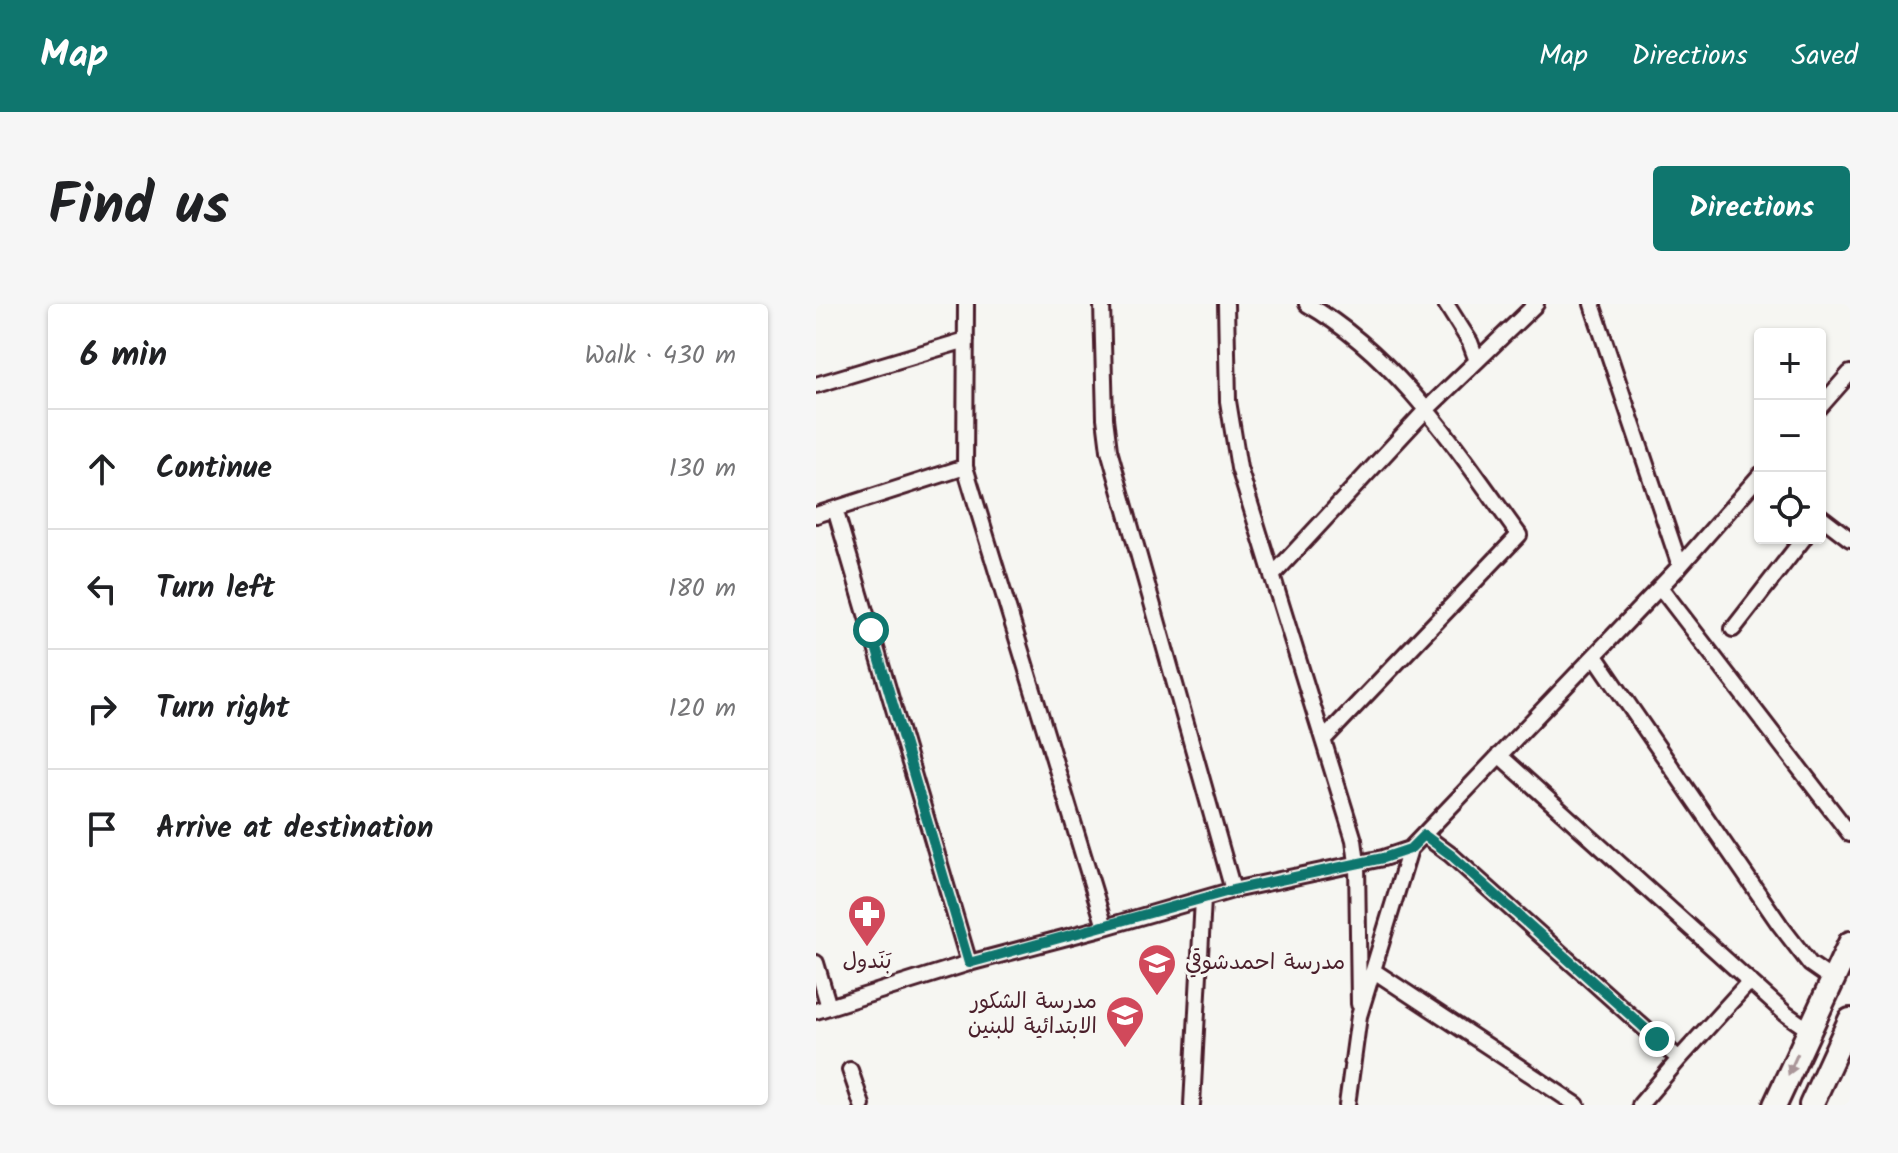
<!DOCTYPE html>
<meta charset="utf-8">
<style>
body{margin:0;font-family:Kalam,"Playpen Sans Arabic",sans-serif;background:#f6f6f6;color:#202124}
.controls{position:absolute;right:24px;top:24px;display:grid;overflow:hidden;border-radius:8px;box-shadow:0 2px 6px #0004}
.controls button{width:72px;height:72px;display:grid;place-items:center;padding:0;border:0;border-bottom:2px solid #e0e0e0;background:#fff;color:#202124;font:40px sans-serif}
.stop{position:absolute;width:24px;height:24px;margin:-18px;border:6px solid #0f766e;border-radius:50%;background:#fff}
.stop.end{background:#0f766e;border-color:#fff;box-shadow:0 2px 8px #0008}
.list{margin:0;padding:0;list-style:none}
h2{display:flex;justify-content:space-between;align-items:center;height:104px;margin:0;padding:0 32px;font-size:34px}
h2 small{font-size:26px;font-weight:400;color:#757577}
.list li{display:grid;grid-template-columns:52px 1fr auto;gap:24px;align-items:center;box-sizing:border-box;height:120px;padding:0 32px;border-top:2px solid #e0e0e0}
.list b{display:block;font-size:30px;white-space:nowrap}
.list em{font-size:26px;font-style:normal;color:#757577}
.icon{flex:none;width:44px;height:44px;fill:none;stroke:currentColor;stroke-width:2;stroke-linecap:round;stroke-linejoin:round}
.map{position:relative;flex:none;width:1034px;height:801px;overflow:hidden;border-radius:8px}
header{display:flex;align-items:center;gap:48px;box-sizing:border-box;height:112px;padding:0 40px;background:#0f766e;color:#fff}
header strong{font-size:38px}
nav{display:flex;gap:44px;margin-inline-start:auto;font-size:28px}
.intro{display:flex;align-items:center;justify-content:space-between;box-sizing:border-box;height:192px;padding:0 48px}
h1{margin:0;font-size:56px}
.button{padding:20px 36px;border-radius:8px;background:#0f766e;color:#fff;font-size:28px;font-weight:700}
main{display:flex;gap:48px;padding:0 48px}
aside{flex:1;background:#fff;border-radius:8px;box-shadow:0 2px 6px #0004}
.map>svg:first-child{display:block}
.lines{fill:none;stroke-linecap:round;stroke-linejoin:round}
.minor-casing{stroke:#4a1f2b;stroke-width:20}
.secondary-casing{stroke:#4a1f2b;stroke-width:28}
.minor{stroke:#f6f6f2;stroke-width:14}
.secondary{stroke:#f6f6f2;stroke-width:22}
.oneway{fill:#a99598}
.route{stroke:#0f766e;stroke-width:10}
.labels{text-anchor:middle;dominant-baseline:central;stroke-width:7;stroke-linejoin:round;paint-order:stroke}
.poi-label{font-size:22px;fill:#4a1f2b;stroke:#f6f6f2}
</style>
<header>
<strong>Map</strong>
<nav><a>Map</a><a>Directions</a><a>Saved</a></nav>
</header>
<div class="intro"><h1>Find us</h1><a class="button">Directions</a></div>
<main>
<aside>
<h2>6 min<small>Walk · 430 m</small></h2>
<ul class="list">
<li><svg class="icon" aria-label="ahead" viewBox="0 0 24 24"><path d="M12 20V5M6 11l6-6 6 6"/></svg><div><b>Continue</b></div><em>130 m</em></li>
<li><svg class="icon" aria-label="left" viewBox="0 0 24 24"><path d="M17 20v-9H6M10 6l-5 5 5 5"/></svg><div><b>Turn left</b></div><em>180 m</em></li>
<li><svg class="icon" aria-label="right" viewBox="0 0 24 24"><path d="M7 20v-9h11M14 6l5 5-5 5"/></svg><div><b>Turn right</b></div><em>120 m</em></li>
<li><svg class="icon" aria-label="arrive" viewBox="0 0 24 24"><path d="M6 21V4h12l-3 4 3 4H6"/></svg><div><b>Arrive at destination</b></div></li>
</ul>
</aside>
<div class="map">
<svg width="1034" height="801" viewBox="0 0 1034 801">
<rect width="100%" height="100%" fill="#f6f6f2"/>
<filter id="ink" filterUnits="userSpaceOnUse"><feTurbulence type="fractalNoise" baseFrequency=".0125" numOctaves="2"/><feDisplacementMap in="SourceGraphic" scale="16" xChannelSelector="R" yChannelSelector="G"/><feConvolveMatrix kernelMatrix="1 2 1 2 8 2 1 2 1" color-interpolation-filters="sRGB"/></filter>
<g filter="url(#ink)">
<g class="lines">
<g class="minor-casing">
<path id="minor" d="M150 0 149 163 289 623
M286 0 289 114 293 146 417 586
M410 0 412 97 423 164 538 536 541 559 543 700
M491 0C583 53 642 147 703 231L507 436
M630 0 654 38 661 57
M776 0 864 262
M0 81 150 36
M1004 103 1034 69
M19 205 153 659
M0 211 149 163
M1004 212 1034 235
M456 272 610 106 720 0
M844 283 1034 530
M917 325 988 234
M779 352 964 621 994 660 1017 676
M683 451 970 710 993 726
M608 531 635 551 863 755 934 677
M0 659 13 703
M558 667 761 801
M0 707 153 659 289 623 417 586 567 554 594 545
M34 766 46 801
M376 801 387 595
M531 801 543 712 594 545 864 262 944 171
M824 801 863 755"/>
</g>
<g class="secondary-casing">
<path id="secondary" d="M959 801 1034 639
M995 801 1034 716"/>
</g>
<use href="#minor" class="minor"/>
<use href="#secondary" class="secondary"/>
</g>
<defs><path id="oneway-solid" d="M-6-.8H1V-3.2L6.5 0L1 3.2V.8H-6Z" transform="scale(2)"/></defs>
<use class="oneway" href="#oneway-solid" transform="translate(977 760) rotate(114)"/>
</g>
<g class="lines" filter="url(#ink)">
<path class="route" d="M55 326 153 659 417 586 567 554 594 545 608 531 635 551 841 735"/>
</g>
<defs>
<g id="pharmacy-pin" transform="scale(2)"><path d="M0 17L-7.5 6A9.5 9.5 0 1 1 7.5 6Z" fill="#d1495b" stroke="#f6f6f2"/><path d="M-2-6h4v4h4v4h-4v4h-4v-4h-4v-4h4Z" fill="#fff"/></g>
<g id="school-pin" transform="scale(2)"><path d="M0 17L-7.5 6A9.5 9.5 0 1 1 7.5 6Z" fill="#d1495b" stroke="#f6f6f2"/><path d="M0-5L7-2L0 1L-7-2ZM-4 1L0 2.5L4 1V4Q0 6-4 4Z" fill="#fff"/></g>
</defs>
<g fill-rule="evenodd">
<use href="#pharmacy-pin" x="51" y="610"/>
<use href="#school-pin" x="341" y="659"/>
<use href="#school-pin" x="309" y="711"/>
</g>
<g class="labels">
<g class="poi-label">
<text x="51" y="658">بَنَدول</text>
<text x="369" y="659" text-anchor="start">مدرسة احمدشوقي</text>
<text x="281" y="698" text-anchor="end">مدرسة الشكور<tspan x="281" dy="25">الابتدائية للبنين</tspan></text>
</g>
</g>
</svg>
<div class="controls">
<button>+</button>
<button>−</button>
<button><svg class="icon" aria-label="locate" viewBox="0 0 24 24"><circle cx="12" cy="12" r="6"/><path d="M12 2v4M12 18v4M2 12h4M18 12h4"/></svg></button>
</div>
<div class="stop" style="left:55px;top:326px"></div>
<div class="stop end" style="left:841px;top:735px"></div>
</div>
</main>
